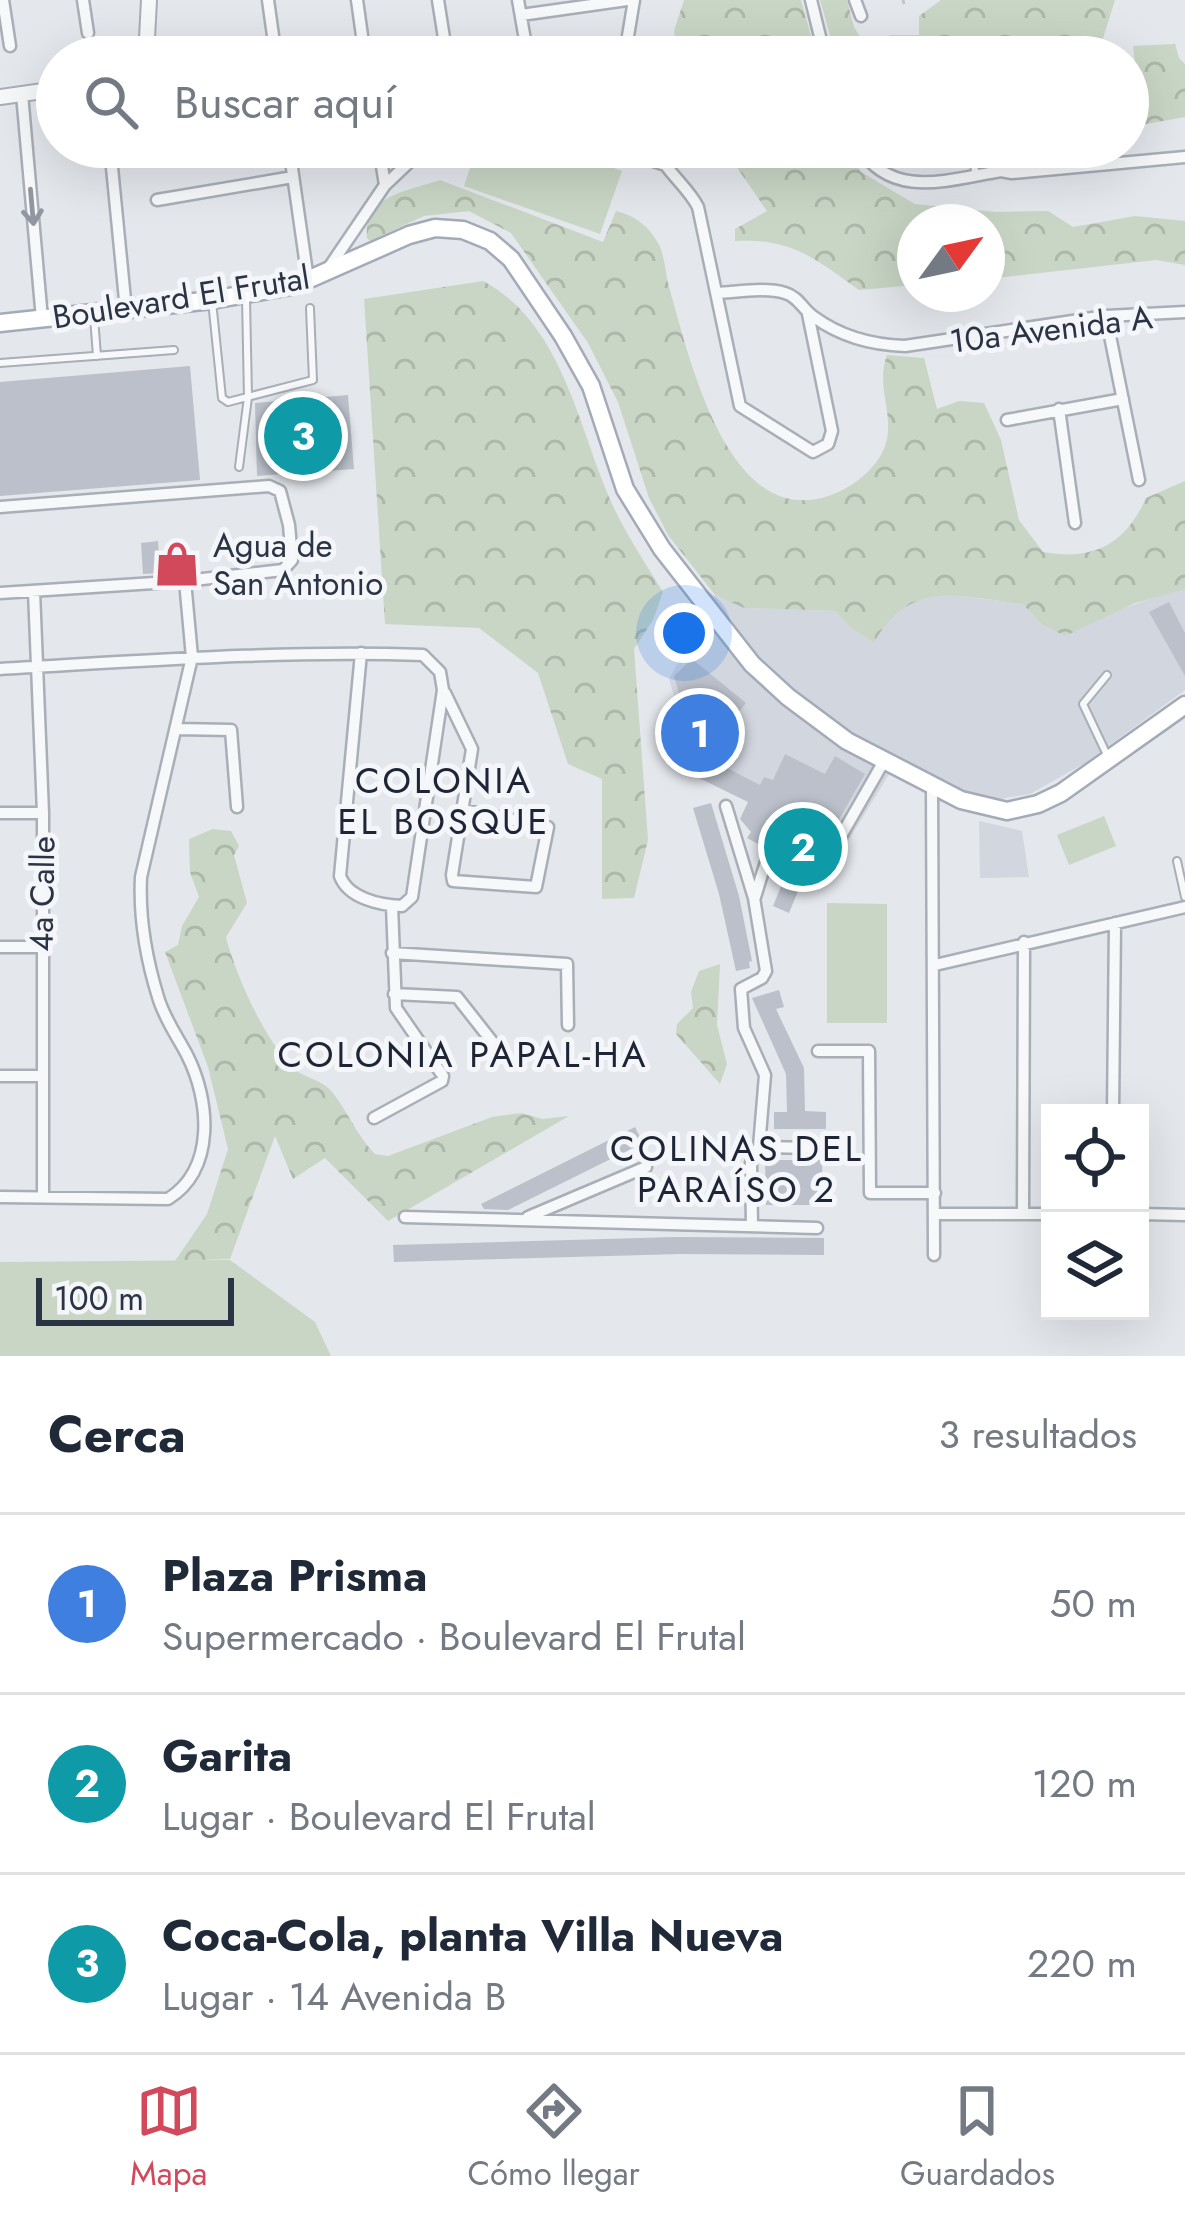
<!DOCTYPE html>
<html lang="es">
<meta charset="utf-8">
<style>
body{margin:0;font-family:Jost,sans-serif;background:#f2f2f3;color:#1f2937}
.controls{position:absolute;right:36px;bottom:36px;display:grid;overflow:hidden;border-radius:0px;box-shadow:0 12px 48px #0002}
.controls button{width:108px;height:108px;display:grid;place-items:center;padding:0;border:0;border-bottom:3px solid #e0e1e3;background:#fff;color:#1f2937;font:60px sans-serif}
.compass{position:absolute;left:897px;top:204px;width:108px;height:108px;border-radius:50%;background:#fff;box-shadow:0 12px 48px #0002;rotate:57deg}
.scale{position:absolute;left:36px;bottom:30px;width:198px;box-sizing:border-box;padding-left:12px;border:6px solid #2b3445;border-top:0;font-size:33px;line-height:42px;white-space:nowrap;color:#2b3445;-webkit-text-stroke:9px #f4f6f9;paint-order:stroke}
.you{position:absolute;left:684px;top:633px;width:42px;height:42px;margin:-30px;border:9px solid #fff;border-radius:50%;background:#1a73e8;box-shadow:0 0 0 18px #1a73e833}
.badge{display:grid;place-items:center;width:78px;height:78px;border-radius:50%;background:#d1495b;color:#fff;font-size:39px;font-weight:700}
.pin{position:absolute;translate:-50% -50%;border:6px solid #fff;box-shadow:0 3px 12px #0006}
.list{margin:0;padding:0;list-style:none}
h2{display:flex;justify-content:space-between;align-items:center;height:156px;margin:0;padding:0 48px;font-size:51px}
h2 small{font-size:39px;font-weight:400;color:#747a83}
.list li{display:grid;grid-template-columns:78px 1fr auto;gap:36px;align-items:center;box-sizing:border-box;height:180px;padding:0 48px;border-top:3px solid #e0e1e3}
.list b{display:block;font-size:45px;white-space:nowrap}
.list p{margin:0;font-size:39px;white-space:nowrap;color:#747a83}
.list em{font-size:39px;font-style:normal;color:#747a83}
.icon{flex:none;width:66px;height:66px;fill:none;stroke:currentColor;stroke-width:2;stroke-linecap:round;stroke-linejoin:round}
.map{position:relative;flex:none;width:1185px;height:1356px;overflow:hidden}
.search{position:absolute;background:#fff;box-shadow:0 12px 48px #0002;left:36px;right:36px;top:36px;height:132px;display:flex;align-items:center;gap:30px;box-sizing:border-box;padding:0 42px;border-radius:66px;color:#747a83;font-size:45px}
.sheet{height:696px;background:#fff}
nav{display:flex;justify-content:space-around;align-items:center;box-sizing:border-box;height:168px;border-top:3px solid #e0e1e3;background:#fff;font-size:33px;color:#747a83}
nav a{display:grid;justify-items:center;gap:6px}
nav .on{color:#d1495b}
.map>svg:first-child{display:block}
.built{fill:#d2d6de}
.grass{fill:#c9d6c5}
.forest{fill:url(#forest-crowns)}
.building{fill:#bbc0ca}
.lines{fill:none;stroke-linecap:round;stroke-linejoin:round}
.service-casing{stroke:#a9aeb7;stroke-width:10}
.minor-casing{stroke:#a9aeb7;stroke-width:15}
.tertiary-casing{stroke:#a9aeb7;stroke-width:18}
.primary-casing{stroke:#a3abb8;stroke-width:21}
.path{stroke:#c2c5cb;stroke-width:3;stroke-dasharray:9 9;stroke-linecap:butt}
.service{stroke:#f7f8fa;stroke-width:6}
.minor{stroke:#f7f8fa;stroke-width:10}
.tertiary{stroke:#f7f8fa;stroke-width:14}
.primary{stroke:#fff;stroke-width:16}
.oneway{stroke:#9196a0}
.labels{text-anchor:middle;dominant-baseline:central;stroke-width:10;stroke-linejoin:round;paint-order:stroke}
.street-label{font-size:33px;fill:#2b3445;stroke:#f4f6f9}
.poi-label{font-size:33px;fill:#2b3445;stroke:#f4f6f9;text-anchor:start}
.neighbourhood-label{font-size:36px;letter-spacing:3px;fill:#1d2536;stroke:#f4f6f9}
</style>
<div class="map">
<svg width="1185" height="1356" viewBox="0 0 1185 1356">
<defs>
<pattern id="forest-crowns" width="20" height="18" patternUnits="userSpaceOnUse" patternTransform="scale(3)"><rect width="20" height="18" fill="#c9d6c5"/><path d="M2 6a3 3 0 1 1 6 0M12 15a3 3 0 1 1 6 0" fill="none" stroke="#adb8ab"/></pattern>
</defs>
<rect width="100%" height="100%" fill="#e4e7ec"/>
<path class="built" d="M1177 589H1185V690L1085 763 1030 794 1000 799 969 793 899 758 847 843 699 778 669 679 715 595 744 608 835 611 851 628 885 623 907 603 940 593 1023 604 1041 624 1065 636 1094 619Z
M979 821 1022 831 1029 877 980 878Z"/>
<path class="grass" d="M477 147H554L622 171 600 234 464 186Z
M1104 816 1116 846 1069 865 1057 835Z
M827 903 887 904V1023H827Z
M230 1260 315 1322 331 1356H0V1262Z"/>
<path class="forest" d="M684 0H801L817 57H678L674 31Z
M820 0H847L854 27 864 43 880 45 890 35H919V16L941 0H1115L1099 51 1081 53V57L964 53 941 57H836Z
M1175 44 1179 58 1185 64V117L1135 126 1137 81 1133 46Z
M723 147H848L861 172 915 204 995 212 1048 211 1073 227 1135 216 1185 221V265L1156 260 987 279V222H915V285L859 290C814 258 792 238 735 241V229L767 211Z
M440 180 603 242 616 211C635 216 648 225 658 243 665 255 665 273 669 287 688 352 724 517 817 499 842 494 869 477 882 453 899 421 874 388 887 355L924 358 937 409 959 401 984 403 1001 440 1019 520 1043 552C1093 561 1125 545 1146 498L1185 481V589L1135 603 1065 636 1041 624 1023 604C959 597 913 577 874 642L851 628 835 611 744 608 715 595 668 535 649 498 618 402 588 343 511 233 469 211 424 216 370 241 367 238C364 194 409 191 440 180Z
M483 281C557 320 576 414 604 485 618 522 642 558 663 592L653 620 634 649 648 840 634 898 602 899V779L568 764 538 673 479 628 385 624 364 299Z
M213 829 231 831 239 846 234 855 247 903 226 937C235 974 266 1043 294 1069 303 1077 318 1079 327 1087 343 1101 355 1134 375 1154L388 1156 492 1117 521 1113 543 1119 569 1116 388 1221 325 1158 293 1179 275 1136 230 1259 175 1261 207 1214 228 1149 208 1067 165 952 178 945 182 926 199 897 190 872 189 839Z
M720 964 717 1025 727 1064 720 1084 676 1034 677 1024 693 1008 691 992 699 971Z"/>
<path class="building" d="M190 366 200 480 0 496V382Z
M348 395 354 469 257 476 255 403Z
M158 541 159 556H180V572L143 574 141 543Z
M1169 602 1185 633V676L1149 612Z
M692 659 746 703 738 713 724 702 707 707 723 766 760 785 764 777 773 780 785 754 825 774 835 756 865 774 830 835 782 812 760 845 747 838 751 832 740 819 748 802 699 778 675 699 680 697 674 676Z
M711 803 739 896 752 961 749 962 750 968 736 971 719 894 693 808Z
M792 860 808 867 789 913 773 906Z
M779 990 784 1007 776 1009 804 1068 805 1111 826 1112V1129H774V1112H787L786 1074 752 998Z
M635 1127 643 1143 508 1210 484 1209 481 1204Z
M765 1160H822L823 1205H766Z
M675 1237 824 1238V1255L680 1254 394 1262 393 1245Z"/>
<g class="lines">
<g class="service-casing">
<path id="service" d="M970 147 976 175
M1024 147 1028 172
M212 301 222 398 228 402 313 380 310 308
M94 317 97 356
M0 363 174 350
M239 467 248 397 246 298
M1107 675 1083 704 1107 755
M1177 861 1185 897"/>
</g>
<g class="minor-casing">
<path id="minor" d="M3 0 10 46
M83 0 88 33
M268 0 276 57
M357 0 365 57
M438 0 447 57
M518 0 528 57
M811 0 825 57
M855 0 861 16
M521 15 627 0
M628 57 627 42 634 0
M22 94 42 319
M110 147 126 310
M289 147 308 280
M379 147 385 185
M611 147 662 164
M656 147C664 171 686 184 698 207L740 406 813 452 828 444 832 431 808 314
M859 147C892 201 950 179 1001 171L1012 173 1185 157
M157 200 293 177
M330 266 385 185 425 147
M717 293C738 292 765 287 785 293 799 297 803 310 814 317 840 336 873 345 905 346L1106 316 1185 312
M1106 316 1139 480
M1059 409 1075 523
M1007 420 1123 399
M0 507 269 486 280 491 289 525 292 560 283 570 185 581 0 593
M34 591 43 813V1197
M0 669C141 661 282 650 423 655L440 672 443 690 412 897 402 906C379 905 348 898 340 876L361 653
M445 693 472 749 452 875 453 881 536 887 548 827 463 810
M177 729 231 730 237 807
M932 786 934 1255
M726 806 754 898 766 971 762 978 741 989 744 1028 765 1075 759 1147 751 1163 752 1226
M0 813H43
M774 849 789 848 815 859 833 850 884 761
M755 897C761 880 771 828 796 833 809 836 820 847 833 850
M0 947H41
M392 953 567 964 568 1025
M935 965 1185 907
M394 994 457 997 494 1044
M818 1051H869L870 1193H935
M0 1076H42
M1113 1113 1115 923
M374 1118 442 1081 443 1076 396 1008 392 906
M759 1147 816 1148
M0 1197 168 1199C216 1169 210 1100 187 1055 177 1036 164 1018 158 997 146 958 139 917 141 877L192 657 185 581
M935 1214H1050
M1023 1214 1024 942
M1140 1214 1185 1215
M405 1217 817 1228
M528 1217 646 1167"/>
</g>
<g class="tertiary-casing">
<path id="tertiary" d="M146 57 149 0
M0 97 57 89"/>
</g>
<g class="primary-casing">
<path id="primary" d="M0 323 212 300 296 285 409 235 435 228 463 230 490 241 511 259 563 336 591 386 625 489 662 549 752 664 788 697 847 741 961 800 1007 811 1038 804 1061 793 1185 705"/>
</g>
<path class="path" d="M903 0 904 4"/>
<use href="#service" class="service"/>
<use href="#minor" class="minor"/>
<use href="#tertiary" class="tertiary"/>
<use href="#primary" class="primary"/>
</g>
<defs><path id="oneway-shaft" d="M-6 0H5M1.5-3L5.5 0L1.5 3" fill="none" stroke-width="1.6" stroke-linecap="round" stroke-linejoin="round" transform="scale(3)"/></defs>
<use class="oneway" href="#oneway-shaft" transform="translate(32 207) rotate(85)"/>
<defs>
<g id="shop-bare" transform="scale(3.6)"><path d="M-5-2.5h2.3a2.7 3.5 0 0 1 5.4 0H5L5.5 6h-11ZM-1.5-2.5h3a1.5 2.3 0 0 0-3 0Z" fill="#d1495b" stroke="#f4f6f9" stroke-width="2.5" paint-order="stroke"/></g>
</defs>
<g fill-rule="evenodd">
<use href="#shop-bare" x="177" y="564"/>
</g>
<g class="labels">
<g class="street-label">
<text transform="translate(181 297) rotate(-9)">Boulevard El Frutal</text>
<text transform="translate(1051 329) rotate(-7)">10a Avenida A</text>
<text transform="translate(42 894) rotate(-89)">4a Calle</text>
</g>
<g class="poi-label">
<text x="213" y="545">Agua de<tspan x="213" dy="38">San Antonio</tspan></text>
</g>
<g class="neighbourhood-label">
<text x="444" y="780">COLONIA<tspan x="444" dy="41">EL BOSQUE</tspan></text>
<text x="463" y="1054">COLONIA PAPAL-HA</text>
<text x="737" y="1148">COLINAS DEL<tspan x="737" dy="41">PARAÍSO 2</tspan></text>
</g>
</g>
</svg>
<div class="controls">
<button><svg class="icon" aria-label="locate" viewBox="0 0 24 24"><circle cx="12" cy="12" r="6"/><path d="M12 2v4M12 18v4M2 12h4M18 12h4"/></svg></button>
<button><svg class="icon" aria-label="layers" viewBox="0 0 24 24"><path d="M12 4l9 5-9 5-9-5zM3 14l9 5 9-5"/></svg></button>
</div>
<svg class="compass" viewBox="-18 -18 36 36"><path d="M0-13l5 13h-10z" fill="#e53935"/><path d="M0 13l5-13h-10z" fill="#747a83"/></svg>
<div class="scale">100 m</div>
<div class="you"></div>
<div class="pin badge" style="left:700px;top:733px;background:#3f7fe0">1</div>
<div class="pin badge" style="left:803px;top:847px;background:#0f9aa8">2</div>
<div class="pin badge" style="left:303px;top:436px;background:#0f9aa8">3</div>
<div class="search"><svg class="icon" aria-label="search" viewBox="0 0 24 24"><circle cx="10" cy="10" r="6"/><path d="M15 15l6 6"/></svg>Buscar aquí</div>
</div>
<section class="sheet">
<h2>Cerca<small>3 resultados</small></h2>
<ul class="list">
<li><span class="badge" style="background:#3f7fe0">1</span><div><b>Plaza Prisma</b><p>Supermercado · Boulevard El Frutal</p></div><em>50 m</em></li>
<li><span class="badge" style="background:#0f9aa8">2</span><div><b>Garita</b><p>Lugar · Boulevard El Frutal</p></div><em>120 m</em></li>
<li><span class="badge" style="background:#0f9aa8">3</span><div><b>Coca-Cola, planta Villa Nueva</b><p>Lugar · 14 Avenida B</p></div><em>220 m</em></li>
</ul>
</section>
<nav>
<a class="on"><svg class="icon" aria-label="map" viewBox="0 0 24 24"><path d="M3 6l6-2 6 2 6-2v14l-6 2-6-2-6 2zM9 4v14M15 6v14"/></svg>Mapa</a>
<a><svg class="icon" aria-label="directions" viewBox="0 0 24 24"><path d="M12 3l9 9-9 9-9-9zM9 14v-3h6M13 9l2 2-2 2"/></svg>Cómo llegar</a>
<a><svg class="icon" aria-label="saved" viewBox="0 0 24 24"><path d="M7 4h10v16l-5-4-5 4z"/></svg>Guardados</a>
</nav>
